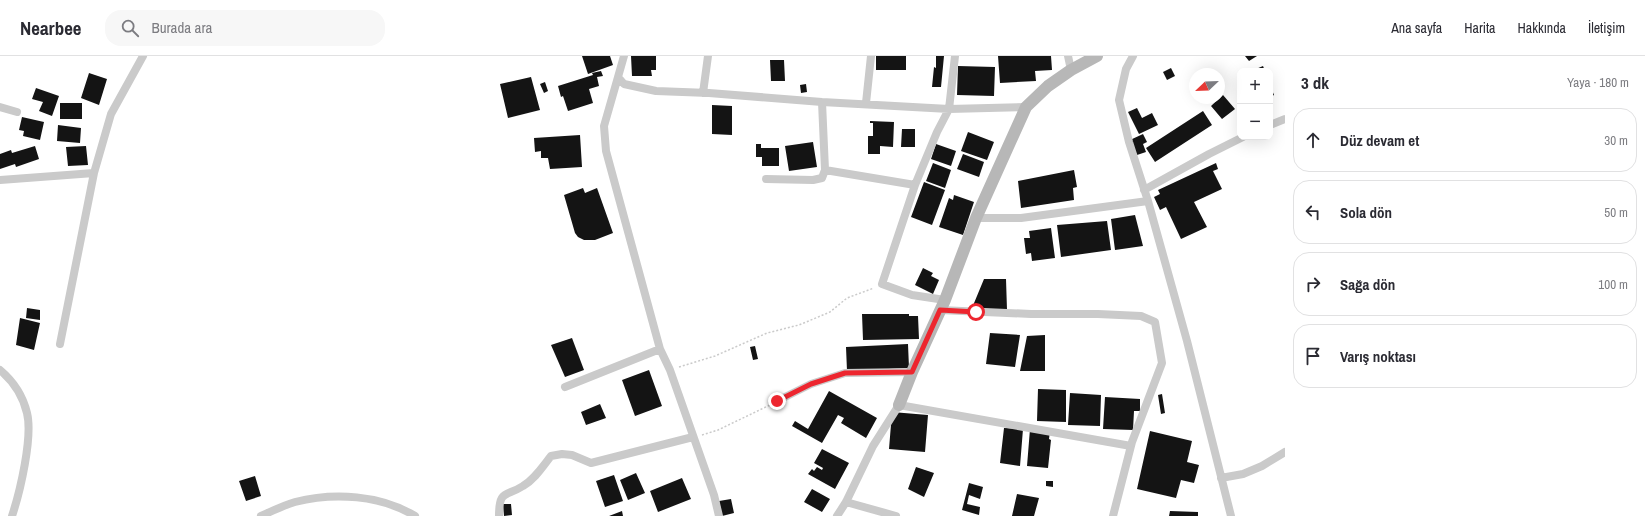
<!DOCTYPE html>
<html lang="tr">
<meta charset="utf-8">
<style>
body{margin:0;font-family:"Archivo Narrow",sans-serif;background:#f7f7f7;color:#2b2b33}
.controls{position:absolute;right:12px;top:12px;display:grid;overflow:hidden;border-radius:8px;box-shadow:0 4px 16px #0002}
.controls button{width:36px;height:36px;display:grid;place-items:center;padding:0;border:0;border-bottom:1px solid #e1e1e2;background:#fff;color:#2b2b33;font:20px sans-serif}
.compass{position:absolute;left:1189px;top:12px;width:36px;height:36px;border-radius:50%;background:#fff;box-shadow:0 4px 16px #0002;rotate:247deg}
.stop{position:absolute;width:12px;height:12px;margin:-9px;border:3px solid #ed262f;border-radius:50%;background:#fff}
.stop.end{background:#ed262f;border-color:#fff;box-shadow:0 1px 4px #0008}
.list{margin:0;padding:0;list-style:none}
h2{display:flex;justify-content:space-between;align-items:center;height:52px;margin:0;padding:0 16px;font-size:17px}
h2 small{font-size:13px;font-weight:400;color:#7c7c81}
.list li{display:grid;grid-template-columns:26px 1fr auto;gap:12px;align-items:center;box-sizing:border-box;height:64px;margin:0 8px 8px;padding:0 8px;border:1px solid #e1e1e2;border-radius:16px}
.list b{display:block;font-size:15px;white-space:nowrap}
.list em{font-size:13px;font-style:normal;color:#7c7c81}
.icon{flex:none;width:22px;height:22px;fill:none;stroke:currentColor;stroke-width:2;stroke-linecap:round;stroke-linejoin:round}
.map{position:relative;flex:none;width:1285px;height:460px;overflow:hidden}
header{display:flex;align-items:center;gap:24px;box-sizing:border-box;height:56px;padding:0 20px;background:#fff;border-bottom:1px solid #e1e1e2}
header strong{font-size:19px}
nav{display:flex;gap:22px;margin-inline-start:auto;font-size:14px}
.search{width:280px;height:36px;background:#f7f7f7;display:flex;align-items:center;gap:10px;box-sizing:border-box;padding:0 14px;border-radius:16px;color:#7c7c81;font-size:15px}
main{display:flex}
aside{flex:1;background:#fff}
.map>svg:first-child{display:block}
.building{fill:#141414}
.lines{fill:none;stroke-linecap:round;stroke-linejoin:round}
.path{stroke:#cacaca;stroke-width:1.5;stroke-dasharray:2 2;stroke-linecap:butt}
.street{stroke:#cacaca;stroke-width:8}
.secondary{stroke:#b7b7b7;stroke-width:12}
.route{stroke:#ed262f;stroke-width:5}
</style>
<header>
<strong>Nearbee</strong>
<div class="search"><svg class="icon" aria-label="search" viewBox="0 0 24 24"><circle cx="10" cy="10" r="6"/><path d="M15 15l6 6"/></svg>Burada ara</div>
<nav><a>Ana sayfa</a><a>Harita</a><a>Hakkında</a><a>İletişim</a></nav>
</header>
<main>
<div class="map">
<svg width="1285" height="460" viewBox="0 0 1285 460">
<rect width="100%" height="100%" fill="#fff"/>
<path class="building" d="M582 0H610L613 9 588 18Z
M631 0H656V14H651L652 20H632Z
M876 0H906V14H876Z
M936 0H944L941 31H932L934 11 936 12Z
M998 0H1051L1052 14 1035 15 1036 25 1000 27Z
M1245 0H1257L1249 5Z
M770 4H784L785 25H771Z
M958 10 995 11 994 40 957 39Z
M1263 10 1265 15H1257L1256 13Z
M1171 12 1175 20 1167 24 1163 16Z
M601 15 603 20 597 21 599 30 589 33 593 47 568 55 563 40 561 41 558 30 593 19 592 17Z
M89 17 107 23 99 49 81 42Z
M531 21 540 54 508 62 500 28Z
M545 26 548 35 544 37 540 28Z
M806 28 807 36 801 37 800 29Z
M1270 29 1274 39 1270 41Z
M36 32 59 40 52 60 39 55 43 46 32 43Z
M1223 39 1235 53 1222 63 1211 50Z
M60 47H82V63H60Z
M712 49 732 50V79L712 78Z
M1137 52 1142 62 1152 57 1158 69 1139 78 1128 56Z
M1203 55 1212 69 1155 106 1146 92Z
M22 61 44 66 40 84 23 80 24 75 19 74Z
M870 65 894 66 893 91 880 90V98H868V80H873V67H870Z
M58 69 81 72 80 87 57 85Z
M902 73H915V91H901Z
M968 76 994 86 987 104 961 95Z
M1143 78 1147 86 1143 88 1146 96 1137 99 1130 84Z
M580 79 582 111 550 113 548 102H541V95L535 96 534 82Z
M813 86 817 111 789 115 785 90Z
M756 88H761V92H779V110H762V101H756Z
M936 88 956 95 951 110 931 103Z
M35 90 39 103 16 111 15 108 0 113V98L11 94 12 97Z
M86 90 88 109 68 110 66 91Z
M963 98 984 106 979 121 957 113Z
M933 107 951 114 945 132 926 125Z
M1216 107 1218 113 1213 115 1222 133 1194 146 1207 171 1181 183 1166 151 1160 154 1154 141 1160 138 1158 134Z
M1074 114 1077 131 1073 132 1074 144 1021 152 1018 125Z
M924 126 945 134 932 169 911 161Z
M583 132 585 137 597 132 613 177 595 184H584L578 181 575 177 564 139Z
M954 139 974 146 963 179 939 171 949 142 953 144Z
M1135 159 1143 190 1115 194 1111 163Z
M1107 165 1111 194 1061 201 1057 169Z
M1051 172 1055 202 1032 205 1031 197 1026 198 1024 182H1030L1029 175Z
M923 212 933 217 931 220 939 224 933 238 915 229Z
M984 223H1006L1007 254 972 252Z
M27 252 40 254V264L26 262Z
M862 258H909V260H918L919 283 863 284Z
M20 262 40 267 34 294 16 289Z
M990 277 1020 279 1015 311 986 308Z
M1045 279V315H1020L1027 280Z
M572 282 584 314 565 321 551 289Z
M908 288 909 312 847 315 846 291Z
M755 290 758 303 753 304 750 291Z
M649 314 662 350 635 360 622 324Z
M1038 333 1066 334V366L1037 365Z
M829 335 877 362 866 382 841 367 844 362 838 359 822 387 792 370 795 365 808 373Z
M1070 337 1101 339 1100 370 1068 369Z
M1162 338 1165 357 1161 358 1158 339Z
M1105 341 1140 343V355H1134L1133 374 1103 373Z
M600 348 606 362 586 369 581 356Z
M892 356 928 359 925 396 889 393Z
M1004 372 1023 373 1020 410 1000 407Z
M1030 373 1050 375 1049 383 1051 384 1048 412 1027 410Z
M1150 375 1192 385 1187 406 1199 409 1194 427 1181 424 1176 442 1137 433Z
M822 393 849 407 835 433 808 418 812 413 814 415 817 411 822 414 823 412 814 407Z
M916 411 934 417 924 441 908 433Z
M636 417 645 437 628 444 620 424Z
M614 419 623 445 605 451 596 425Z
M255 420 261 440 246 445 239 425Z
M682 422 691 443 658 456 650 435Z
M1046 425H1053V431L1046 430Z
M969 427 983 431 980 443 969 439 967 448 980 451 979 459 962 454Z
M812 433 830 443 822 456 804 446Z
M1017 438 1039 442 1034 460H1012Z
M731 443 734 457 722 460 719 445Z
M503 448H511L512 459 504 460Z
M622 455 623 460H609Z
M1170 455 1198 456V460H1169Z"/>
<g class="lines">
<path class="path" d="M679 311 715 300 767 277 799 269 830 256 847 242 874 232
M702 379 718 374 770 349"/>
<path class="street" d="M624 0 618 21 624 28 656 35 709 37 822 46 949 53 1026 51
M1068 0 1071 14
M1133 0 1126 13 1119 44 1129 86 1148 145 1187 285 1231 460
M618 21 604 70 606 95 660 293 670 314 714 439 719 460
M703 37 708 0
M866 47 871 0
M0 51 17 56
M1270 69 1285 63
M825 114 915 129
M94 117 111 58 143 0
M766 123 813 124 822 122 825 114 822 46
M0 124 94 117 60 288
M1144 134 1209 98 1243 81
M976 162H1021L1148 145
M945 244 912 239 882 228 915 129 937 76 949 53 955 0
M940 254 1031 258H1098L1141 260 1155 266 1162 307 1132 386 1113 460
M0 314C13 325 23 340 27 357 33 381 20 436 12 460
M565 331 660 293
M777 345 811 328 845 317 912 316
M1221 422 1243 418 1262 410 1285 396
M846 446 896 460
M261 460C272 455 284 449 295 446 334 436 381 439 415 460
M499 460C499 433 506 441 523 430 535 423 543 410 551 400L562 398 572 399 591 407 693 381
M837 460 846 446 873 390 899 349 1131 390"/>
<path class="secondary" d="M899 349 912 316 945 244 976 162 1026 51 1048 30 1071 14 1097 0"/>
</g>
<g class="lines">
<path class="route" d="M777 345 811 328 845 317 912 316 940 254 976 256"/>
</g>
</svg>
<div class="controls">
<button>+</button>
<button>−</button>
</div>
<svg class="compass" viewBox="-18 -18 36 36"><path d="M0-13l5 13h-10z" fill="#e53935"/><path d="M0 13l5-13h-10z" fill="#7c7c81"/></svg>
<div class="stop" style="left:976px;top:256px"></div>
<div class="stop end" style="left:777px;top:345px"></div>
</div>
<aside>
<h2>3 dk<small>Yaya · 180 m</small></h2>
<ul class="list">
<li><svg class="icon" aria-label="ahead" viewBox="0 0 24 24"><path d="M12 20V5M6 11l6-6 6 6"/></svg><div><b>Düz devam et</b></div><em>30 m</em></li>
<li><svg class="icon" aria-label="left" viewBox="0 0 24 24"><path d="M17 20v-9H6M10 6l-5 5 5 5"/></svg><div><b>Sola dön</b></div><em>50 m</em></li>
<li><svg class="icon" aria-label="right" viewBox="0 0 24 24"><path d="M7 20v-9h11M14 6l5 5-5 5"/></svg><div><b>Sağa dön</b></div><em>100 m</em></li>
<li><svg class="icon" aria-label="arrive" viewBox="0 0 24 24"><path d="M6 21V4h12l-3 4 3 4H6"/></svg><div><b>Varış noktası</b></div></li>
</ul>
</aside>
</main>
